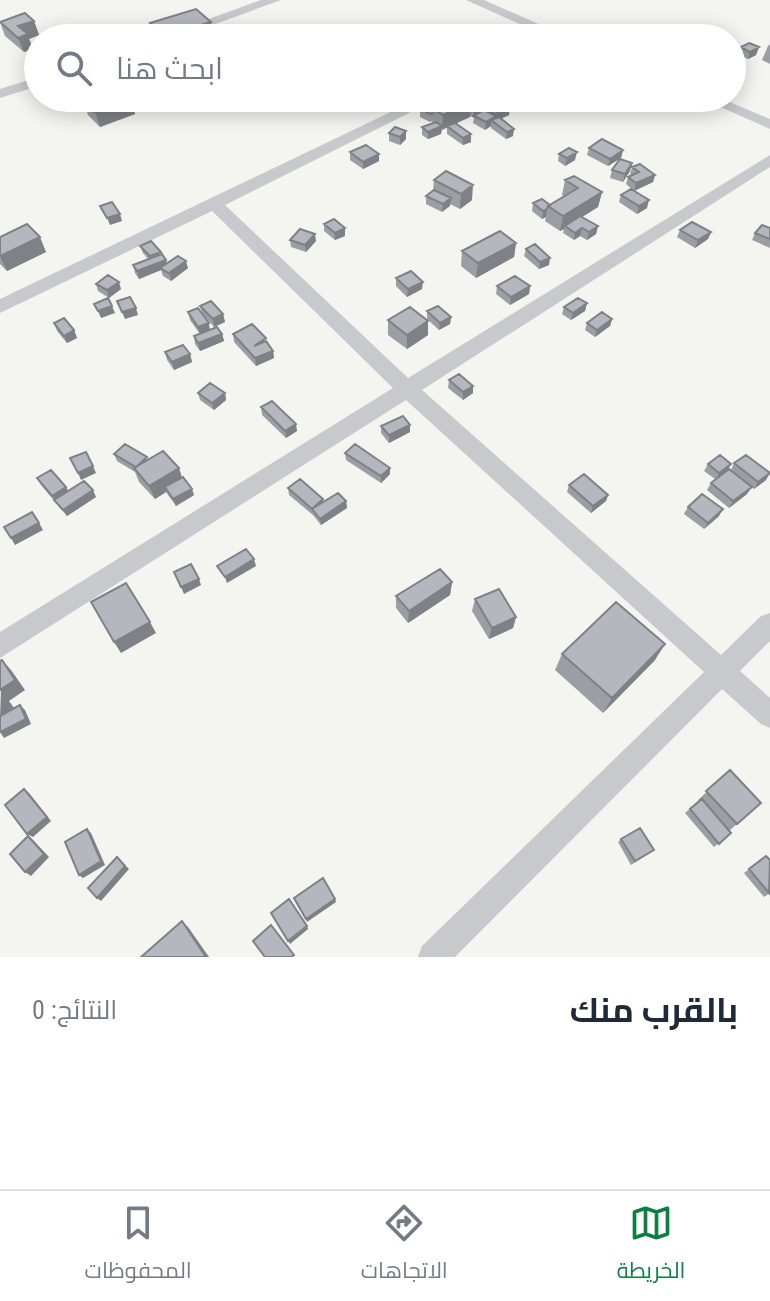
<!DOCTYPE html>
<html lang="ar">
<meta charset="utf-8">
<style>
body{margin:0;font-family:"Roboto Condensed",Cairo,sans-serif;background:#f2f2f3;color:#1f2937;direction:rtl}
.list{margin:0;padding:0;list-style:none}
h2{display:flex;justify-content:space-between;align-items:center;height:104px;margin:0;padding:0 32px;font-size:34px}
h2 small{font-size:26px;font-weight:400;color:#747a83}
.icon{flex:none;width:44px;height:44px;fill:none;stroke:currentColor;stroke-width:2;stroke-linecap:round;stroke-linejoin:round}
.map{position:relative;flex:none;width:770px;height:957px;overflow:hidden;direction:ltr}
.search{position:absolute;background:#fff;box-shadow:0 4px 20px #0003;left:24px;right:24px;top:24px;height:88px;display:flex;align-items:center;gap:20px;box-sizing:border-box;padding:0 28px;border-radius:44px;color:#747a83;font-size:30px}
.sheet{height:232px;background:#fff}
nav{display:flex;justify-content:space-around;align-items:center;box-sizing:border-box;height:112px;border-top:2px solid #e0e1e3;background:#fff;font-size:22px;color:#747a83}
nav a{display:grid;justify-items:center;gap:4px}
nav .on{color:#0b8043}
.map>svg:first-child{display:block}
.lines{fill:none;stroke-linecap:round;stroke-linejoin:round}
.minor{fill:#c7c9cd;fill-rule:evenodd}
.wall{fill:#9b9ea3}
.shaded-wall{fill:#7e8185}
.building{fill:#b4b8be;stroke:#7e8185;stroke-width:2}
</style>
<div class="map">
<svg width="770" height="957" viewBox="0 0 770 957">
<rect width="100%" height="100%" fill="#f4f5f0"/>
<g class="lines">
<path class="minor" d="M261 0H281L177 38H157Z
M466 0H484L570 38H551Z
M38 77V86L0 98V89Z
M420 98H439L225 205 408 378 770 155V167L422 390 721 655 761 616 770 613V641L740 671 770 698V728L761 724 722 689 455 957H418L422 946 704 672 406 400 0 658V632L393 388 212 211 0 313V299Z
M700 98H720L770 119V129Z"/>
</g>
<path class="wall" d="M34 21 39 35 29 39 33 49 24 52 5 36 0 22Z
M150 23 213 36 208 38H154Z
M770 44V64L762 60 768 46Z
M741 47H759L756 55 748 59 739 55Z
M451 98H497L496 106 509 115 501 119 513 136 506 139 491 128V126L485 130 473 123 474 118 470 116V117L456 123 471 134V142L463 145 447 134V127L442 129 441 134 428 139 422 135V127L433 123 432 121 430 122 420 117V109L439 104Z
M522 98H547L546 103 531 107Z
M131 99 135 114 100 127 88 115 83 100Z
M406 131V139L400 145 389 141V133Z
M589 148 623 150 621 158 608 166 587 155Z
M350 152 379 154V161L363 169 350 160Z
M559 154 575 160 565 166 558 161Z
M632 167 655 175 653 182 634 191 626 184 628 177 632 175 630 174Z
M612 170 630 171 623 182 610 178Z
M434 180 472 200 460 209 450 204 442 212 426 204V196L433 191Z
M565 180 602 192 598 207 582 217 598 226 596 234 587 240 580 236 574 240 563 233 564 229 560 231 545 221 546 217 542 219 532 211 533 203 550 205 564 196 562 195Z
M621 195 647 208 637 214 619 202Z
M324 224 345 236 335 240 324 231Z
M770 228V248L752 240 755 233Z
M680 230 711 232 708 239 695 248 677 237Z
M0 237 46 252 7 271 0 264Z
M290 240 316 241 306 252 291 247Z
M516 243 514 257 476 278 461 266 462 251Z
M140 246 162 255 167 264 188 268 171 281 163 276 161 270 139 279 135 273 133 265 148 259 143 253Z
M526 249 549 265 539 269 524 256Z
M396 278 422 289 407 297 396 286Z
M96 284 121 289 109 298 98 291Z
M497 286H530L529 294 510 305 496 294Z
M587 303 585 311 571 320 562 314 564 307Z
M200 306 223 314 225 322 214 327 202 313Z
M427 311 451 317 450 324 439 330 427 319Z
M188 312 210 330 222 334 224 341 200 351 195 344 194 336 200 334 190 320Z
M612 319 610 326 595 337 585 330 587 323Z
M388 320 428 321V335L407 349 388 335Z
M54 323 74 330 77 338 67 343 57 331Z
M233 334 267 343 273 351 274 358 256 366 234 342Z
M165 352 190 354 192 362 174 370 167 360Z
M449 380 473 393 463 400 448 388Z
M198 393H225L226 400 214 410 200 400Z
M261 407 297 431 286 438 262 415Z
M410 425V432L389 443 381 433V426Z
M345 453 390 474 381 483 346 460Z
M114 454 147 457 148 460 179 468 182 478 194 495 176 506 166 492 155 499 139 482 135 472 117 461Z
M734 463 766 480 754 489 731 470Z
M708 464H731L728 470 747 494 729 508 707 490 711 483 715 479 704 471Z
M37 478 66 487 68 491 96 497 67 516 41 485Z
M569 485 608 495 606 501 591 513 567 492Z
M288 488 323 499 324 502 346 501 347 508 321 525 313 515 289 495Z
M688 507 719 516 704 529 684 514Z
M452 582 450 595 408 623 396 608V596Z
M475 599 516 617 513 628 489 639 472 611Z
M562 654 655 660 603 713 555 670Z
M730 770 737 824 729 831 731 833 714 847 685 813 699 801 698 800Z
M621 839 650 853 631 865 618 842Z
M766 856 770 893 764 897 744 873Z"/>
<path class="shaded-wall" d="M34 21 39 35 29 39 33 49 24 52 18 38V26Z
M211 22 213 36 208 38H164V36Z
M759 47 756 55 748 59 750 52Z
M489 98H497L496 109H488V113L474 116 473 118 475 104Z
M538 98H547L546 103 531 107 532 100Z
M131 99 135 114 100 127 95 112Z
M471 102 470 117 442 130 443 115Z
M510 107 509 115 495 121 491 120V126L485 130 486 122 495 117V114Z
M442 126 441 134 428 139V132Z
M514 129 513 136 506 139 507 132Z
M406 131V139L400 145V137Z
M471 134V142L463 145V138Z
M623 150 621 158 608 166 610 159Z
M577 152 575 160 565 166 567 158Z
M379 154V161L363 169V162Z
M632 163 630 171 623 182 625 174Z
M655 175 653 182 634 191 636 183Z
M473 185 472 200 460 209 461 194Z
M602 192 598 207 566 227 565 226 564 229 560 231 563 216Z
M451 198 450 206 442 212 443 204Z
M649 200 647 208 637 214 639 206Z
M547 209 546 217 542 219 543 211Z
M120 214 122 221 110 225 107 218Z
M598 226 596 234 587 240 589 232Z
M345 228V236L335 240V233Z
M582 228 580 236 574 240 575 233Z
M711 232 708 239 695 248 698 240Z
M315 234 316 241 306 252 305 245Z
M40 237 46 252 7 271 0 256Z
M516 243 514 257 476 278 478 263Z
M550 258 549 265 539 269 540 262Z
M166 260 168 268H160L161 270 139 279 137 271Z
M186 261 188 268 171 281 169 273Z
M119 282 121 289 109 298 107 290Z
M423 282 422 289 407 297 408 289Z
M530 286 529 294 510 305 511 297Z
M587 303 585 311 571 320 573 313Z
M112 306 115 313 101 318 98 311Z
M136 308 138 315 125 319 122 312Z
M223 314 225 322 214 327 213 319Z
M451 317 450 324 439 330 440 323Z
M612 319 610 326 595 337 597 330Z
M428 321V335L407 349V335Z
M209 323 210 331 200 335 198 327Z
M74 330 77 338 67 343 64 336Z
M222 334 224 341 200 351 198 343Z
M273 351 274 358 256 366 255 358Z
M190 354 192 362 174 370 172 362Z
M473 386V393L463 400V392Z
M225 393 226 400 214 410 212 403Z
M296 424 297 431 286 438 285 431Z
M410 425V432L389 443V435Z
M731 464 727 471 716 480 719 473Z
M93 466 96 473 81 480 78 473Z
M179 468 183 481 165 487 166 492 155 499 149 486Z
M390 468V474L381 483V476Z
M770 473 766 480 754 489 758 482Z
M66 487 70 494 56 502 52 496Z
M752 487 747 494 729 508 733 501Z
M192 489 194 495 176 506 173 499Z
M93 490 96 497 67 516 63 510Z
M608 495 606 501 591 513 593 506Z
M346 501 347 508 321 525 320 519Z
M723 509 719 516 704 529 708 523Z
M39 523 43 530 15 545 11 538Z
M254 559 256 566 227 583 225 577Z
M199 579 201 585 184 594 181 587Z
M452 582 450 595 408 623 409 611Z
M516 617 513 628 489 639 492 628Z
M150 622 156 633 121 653 114 642Z
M665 644 655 660 603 713 612 698Z
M2 660 11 670 25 690 9 701 14 708 0 718Z
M20 705 25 710 31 724 4 738 0 732Z
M24 789 29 793 51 821 33 837 27 834Z
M87 829 91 833 105 865 83 878 79 875Z
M28 836 33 840 49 857 31 876 25 872Z
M117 857 129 869 101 901 97 898Z
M335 899 336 902 307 922 306 919Z
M182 921 188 927 209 957H206Z
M307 926 308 929 290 944 288 941Z"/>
<path class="building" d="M196 9 211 22 164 36 150 23Z
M25 13 34 21 18 26 28 34 18 38 0 22Z
M749 43 759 47 750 52 741 47Z
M90 98H130L131 99 95 112 83 100Z
M451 98H464L471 102 443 115 433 108Z
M467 98H489L475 104Z
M433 101 439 104 433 108 432 114H431L420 109Z
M503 103 510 107 495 114 488 109Z
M484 110 496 116 486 122 474 116Z
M499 117 514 129 507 132 491 120Z
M436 122 442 126 428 132 422 127Z
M455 123 471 134 463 138 447 126Z
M395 127 406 131 400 137 389 133Z
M602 139 623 150 610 159 589 148Z
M366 145 379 154 363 162 350 152Z
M569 148 577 152 567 158 559 154Z
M620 159 632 163 625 174 612 170Z
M640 164 655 175 636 183 628 177 639 172 632 167Z
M446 171 473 185 461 194 434 180Z
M574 176 602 192 563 216 548 206 578 188 565 180Z
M631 189 649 200 639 206 621 195Z
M434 190 451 198 443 204 426 196Z
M542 199 550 205 548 206 547 209 543 211 533 203Z
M112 202 120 214 107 218 100 206Z
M580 216 598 226 589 232 582 228 575 233 565 226Z
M334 219 345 228 335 233 324 224Z
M692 222 711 232 698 240 680 230Z
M27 224 40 237 0 256V237Z
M762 225 770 228V239L755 233Z
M300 229 315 234 305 245 290 240Z
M500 231 516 243 478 263 462 251Z
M151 241 161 252 150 256 140 246Z
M535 244 550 258 540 262 526 249Z
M162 254 166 260 137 271 133 265Z
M178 256 186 261 169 273 160 268Z
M411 271 423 282 408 289 396 278Z
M108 275 119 282 107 290 96 284Z
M515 276 530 286 511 297 497 286Z
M130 297 136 308 122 312 117 301Z
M108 298 112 306 98 311 94 304Z
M578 298 587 303 573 313 564 307Z
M211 301 223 314 213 319 200 306Z
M438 306 451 317 440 323 427 311Z
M410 307 428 321 407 335 388 320Z
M198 308 209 323 198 327 188 312Z
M602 312 612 319 597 330 587 323Z
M64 318 74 330 64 336 54 323Z
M252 324 266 338 254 346 266 341 273 351 255 358 233 334Z
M217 327 222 334 198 343 194 336Z
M183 345 190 354 172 362 165 352Z
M459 374 473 386 463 392 449 380Z
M210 383 225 393 212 403 198 393Z
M272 401 296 424 285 431 261 407Z
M403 416 410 425 389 435 381 426Z
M125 444 147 457 136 467 114 454Z
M355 444 390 468 381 476 345 453Z
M163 451 179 468 149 486 134 468Z
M86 452 93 466 78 473 70 458Z
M720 455 731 464 719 473 708 464Z
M746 455 770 473 758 482 734 463Z
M729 469 752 487 733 501 711 483Z
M51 470 66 487 52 496 37 478Z
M584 474 608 495 593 506 569 485Z
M183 477 192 489 173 499 165 487Z
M300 479 323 499 312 509 288 488Z
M84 481 93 490 63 510 54 500Z
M338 493 346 501 320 519 312 509Z
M702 494 723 509 708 523 688 507Z
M32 512 39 523 11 538 4 527Z
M246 549 254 559 225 577 217 566Z
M191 564 199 579 181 587 174 572Z
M440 569 452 582 409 611 396 596Z
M126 583 150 622 114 642 91 602Z
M499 589 516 617 492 628 475 599Z
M616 602 665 644 612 698 562 654Z
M2 660 15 680 0 690V661Z
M20 705 26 719 0 732V716Z
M730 770 761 803 737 824 706 791Z
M24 789 47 817 27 834 5 805Z
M702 799 731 833 719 844 690 809Z
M640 828 654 850 635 861 621 839Z
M87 829 101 861 79 875 65 842Z
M28 836 44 854 25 872 10 854Z
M766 856 770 860 769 893 749 869Z
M117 857 125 866 97 898 88 888Z
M323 878 335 899 306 919 294 898Z
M289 899 307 926 288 941 271 913Z
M182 921 206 957H141Z
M271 925 294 955 291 957H265L253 941Z"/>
</svg>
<div class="search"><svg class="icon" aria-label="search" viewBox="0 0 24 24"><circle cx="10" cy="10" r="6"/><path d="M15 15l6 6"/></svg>ابحث هنا</div>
</div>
<section class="sheet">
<h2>بالقرب منك<small>النتائج: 0</small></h2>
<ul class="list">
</ul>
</section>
<nav>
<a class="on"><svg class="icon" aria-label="map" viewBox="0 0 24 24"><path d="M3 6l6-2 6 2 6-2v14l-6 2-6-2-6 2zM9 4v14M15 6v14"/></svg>الخريطة</a>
<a><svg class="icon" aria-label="directions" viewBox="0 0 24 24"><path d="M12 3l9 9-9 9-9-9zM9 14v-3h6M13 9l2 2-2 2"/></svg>الاتجاهات</a>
<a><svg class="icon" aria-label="saved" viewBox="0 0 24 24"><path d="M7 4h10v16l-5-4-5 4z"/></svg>المحفوظات</a>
</nav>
